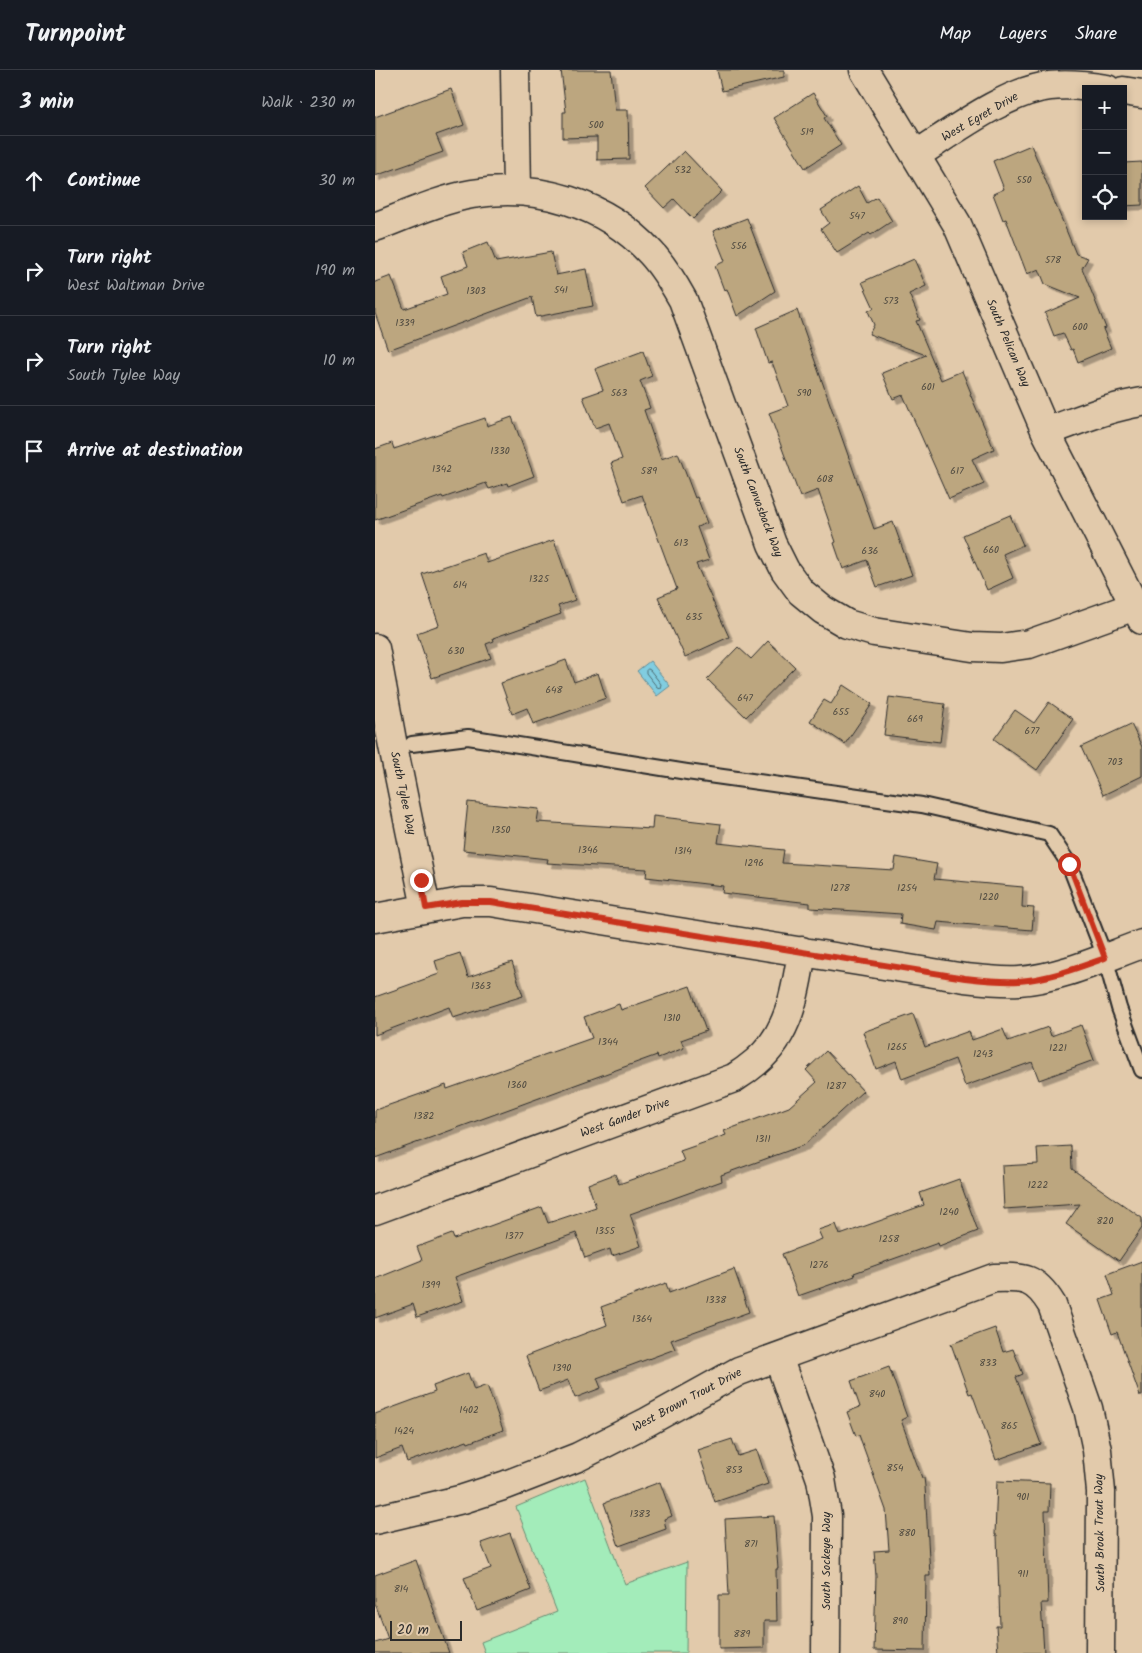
<!DOCTYPE html>
<meta charset="utf-8">
<style>
body{margin:0;font-family:Kalam,sans-serif;background:#242831;color:#f1f3f6}
.controls{position:absolute;right:15px;top:15px;display:grid;overflow:hidden;border-radius:0px;box-shadow:0 2px 8px #0003}
.controls button{width:45px;height:45px;display:grid;place-items:center;padding:0;border:0;border-bottom:1px solid #363941;background:#171b24;color:#f1f3f6;font:25px sans-serif}
.scale{position:absolute;left:15px;bottom:12px;width:72px;box-sizing:border-box;padding-left:5px;border:2px solid #2b2b2b;border-top:0;font-size:14px;line-height:18px;white-space:nowrap;color:#2b2b2b;-webkit-text-stroke:4px #e2caab;paint-order:stroke}
.stop{position:absolute;width:15px;height:15px;margin:-11px;border:4px solid #c8321e;border-radius:50%;background:#fff}
.stop.end{background:#c8321e;border-color:#fff;box-shadow:0 1px 5px #0008}
.list{margin:0;padding:0;list-style:none}
h2{display:flex;justify-content:space-between;align-items:center;height:65px;margin:0;padding:0 20px;font-size:21px}
h2 small{font-size:16px;font-weight:400;color:#9ea1a6}
.list li{display:grid;grid-template-columns:32px 1fr auto;gap:15px;align-items:center;box-sizing:border-box;height:90px;padding:0 20px;border-top:1px solid #363941}
.list b{display:block;font-size:19px;white-space:nowrap}
.list p{margin:0;font-size:16px;white-space:nowrap;color:#9ea1a6}
.list em{font-size:16px;font-style:normal;color:#9ea1a6}
.icon{flex:none;width:28px;height:28px;fill:none;stroke:currentColor;stroke-width:2;stroke-linecap:round;stroke-linejoin:round}
.map{position:relative;flex:none;width:767px;height:1583px;overflow:hidden}
header{display:flex;align-items:center;gap:30px;box-sizing:border-box;height:70px;padding:0 25px;background:#171b24;border-bottom:1px solid #363941}
header strong{font-size:24px}
nav{display:flex;gap:28px;margin-inline-start:auto;font-size:18px}
main{display:flex}
aside{flex:1;background:#171b24}
.map>svg:first-child{display:block}
.green{fill:#a3ecba;stroke:#678c72}
.water{fill:#81cde0;stroke:#5f8c98}
.lines{fill:none;stroke-linecap:round;stroke-linejoin:round}
.shore{stroke:#4d6c73;stroke-width:1}
.building{fill:#bca67f;stroke:#2b2b2b;filter:url(#shadow)}
.service-casing{stroke:#2b2b2b;stroke-width:18}
.minor-casing{stroke:#2b2b2b;stroke-width:31}
.service{stroke:#e2caab;stroke-width:14}
.minor{stroke:#e2caab;stroke-width:28}
.route{stroke:#c8321e;stroke-width:6}
.labels{text-anchor:middle;dominant-baseline:central;stroke-width:4;stroke-linejoin:round;paint-order:stroke}
.number-label{font-size:10px;fill:#4f4a40}
.street-label{font-size:12px;fill:#2b2b2b;stroke:#e2caab}
</style>
<header>
<strong>Turnpoint</strong>
<nav><a>Map</a><a>Layers</a><a>Share</a></nav>
</header>
<main>
<aside>
<h2>3 min<small>Walk · 230 m</small></h2>
<ul class="list">
<li><svg class="icon" aria-label="ahead" viewBox="0 0 24 24"><path d="M12 20V5M6 11l6-6 6 6"/></svg><div><b>Continue</b></div><em>30 m</em></li>
<li><svg class="icon" aria-label="right" viewBox="0 0 24 24"><path d="M7 20v-9h11M14 6l5 5-5 5"/></svg><div><b>Turn right</b><p>West Waltman Drive</p></div><em>190 m</em></li>
<li><svg class="icon" aria-label="right" viewBox="0 0 24 24"><path d="M7 20v-9h11M14 6l5 5-5 5"/></svg><div><b>Turn right</b><p>South Tylee Way</p></div><em>10 m</em></li>
<li><svg class="icon" aria-label="arrive" viewBox="0 0 24 24"><path d="M6 21V4h12l-3 4 3 4H6"/></svg><div><b>Arrive at destination</b></div></li>
</ul>
</aside>
<div class="map">
<svg width="767" height="1583" viewBox="0 0 767 1583">
<defs>
<filter id="shadow"><feDropShadow dx="4.5" dy="4.5" stdDeviation="0" flood-color="#0004"/></filter>
</defs>
<rect width="100%" height="100%" fill="#e2caab"/>
<filter id="ink" filterUnits="userSpaceOnUse"><feTurbulence type="fractalNoise" baseFrequency=".02" numOctaves="2"/><feDisplacementMap in="SourceGraphic" scale="10" xChannelSelector="R" yChannelSelector="G"/><feConvolveMatrix kernelMatrix="1 2 1 2 8 2 1 2 1" color-interpolation-filters="sRGB"/></filter>
<g filter="url(#ink)">
<path class="green" d="M210 1408 250 1514 312 1492 311 1583H110L106 1572 182 1542 141 1437Z"/>
<path class="water" d="M275 591 295 616 282 626 262 601Z"/>
<g class="lines">
<path class="shore" d="M273 599 275 600 286 614 285 618 282 617 271 603V601Z"/>
</g>
<path class="building" d="M186 0H236L240 40H253L254 89 222 90V67L188 68V42H191Z
M342 0H409V7L347 21Z
M76 19 89 55 61 65 68 82 0 106V47Z
M438 23 452 46 449 48 466 75 430 98 399 48Z
M656 75 701 184 713 188 707 198 731 258 728 259 736 278 703 292 698 279 696 280 688 263 679 266 670 243 705 228 670 214 664 199 652 204 631 149 628 150 618 124 629 119 618 91Z
M309 81 347 121 318 149 299 129 289 138 270 118Z
M767 92V135L748 136V93Z
M483 116 492 133 502 127 517 151 496 165 494 163 462 183 446 159 454 153 446 140Z
M372 148 400 221 362 246 352 219 349 220 340 196 350 191 338 161Z
M113 172 121 192 176 182 181 205 211 199 218 236 161 247 157 227 13 280 0 243V212L16 206 29 239 72 224 66 206 93 196 88 182Z
M539 189 551 216 534 224 545 250 541 251 566 310 587 301 596 323 595 324 619 379 597 389 609 414 574 429 528 325 518 329 507 303 551 285 494 264 499 255 493 241 499 238 487 212Z
M422 240 499 459 518 452 537 505 502 517 492 490 468 499 459 473 461 472 443 420 425 427 394 343 413 336 397 292 393 293 381 258Z
M268 281 277 306 265 311 275 338 269 340 286 389 303 383 320 428 322 427 332 453 322 457 334 490 321 494 354 567 310 587 283 527 302 519 267 425 249 431 236 393 247 389 234 353 220 358 208 327 228 320 220 299Z
M137 347 159 406 133 416 132 413 114 419 111 413 68 428 67 426 0 450V379L17 373 19 379 110 348 112 356Z
M635 445 648 475 628 484 638 508 612 520 588 465Z
M179 470 200 530 183 536 186 544 118 568 119 571 111 574 116 588 57 608 42 563 64 555 47 504 109 483 112 493Z
M393 571 420 597 371 647 332 609 363 577 376 589Z
M191 590 199 612 223 603 231 628 158 654 152 638 137 644 126 613Z
M468 615 497 634 470 674 435 651 449 630 456 634Z
M514 627 570 634 565 672 509 665Z
M674 632 698 649 662 700 619 669 640 640 659 653Z
M756 654 767 677V706L728 725 706 677Z
M93 732 164 739 162 752 277 759 278 746 346 754 343 773 409 780 407 793 519 800 521 787 562 794 559 809 648 817 647 837 659 838 657 860 563 852 561 860 525 854 526 844 435 838V833L347 823 348 816 271 807 272 799 172 793 173 789 88 780Z
M85 883 93 907 137 892 148 926 78 948 74 937 0 965V927L64 904 60 891Z
M315 916 331 961 306 970 309 978 283 988 282 985 0 1088V1040L71 1015 72 1019 217 968 209 947 244 934 246 940Z
M538 944 550 977 594 961 597 970 628 959 633 971 673 957 676 966 706 955 719 990 664 1010 657 992 590 1016 580 989 527 1009 521 991 501 999 488 962Z
M451 981 488 1021 429 1075 346 1105 347 1111 255 1144 266 1176 237 1186 235 1179 210 1188 201 1163 80 1207 88 1231 42 1247 38 1234 0 1248V1209L47 1190 42 1177 77 1164 79 1169 167 1137 173 1153 221 1137 213 1114 240 1104 244 1114 309 1091 305 1081 351 1065 349 1061 414 1037 442 1012 431 1000Z
M696 1076 697 1099 767 1148V1158L744 1191 691 1154 705 1134 629 1139 627 1096 663 1094 662 1078Z
M584 1109 603 1161 564 1176 563 1173 479 1203 480 1206 423 1226 407 1184 447 1169 443 1160 461 1154 465 1165 549 1135 545 1123Z
M767 1191V1326H765L742 1262 737 1264 725 1230 739 1225 732 1204Z
M359 1199 374 1242 296 1270 300 1279 222 1308 226 1318 200 1328 193 1310 164 1321 151 1286 232 1255 226 1237 291 1213 294 1223Z
M620 1258 628 1282 638 1279 648 1304 641 1307 666 1374 621 1390 597 1323 594 1324 576 1274Z
M514 1297 532 1347 526 1350 547 1408H549L550 1416 555 1506H551L550 1581 499 1580 501 1506 499 1481 514 1480 511 1440 484 1365 481 1366 472 1342 485 1337 476 1311Z
M93 1303 99 1320 112 1315 128 1360 93 1373 92 1371 32 1392 27 1378 0 1388V1344L60 1322 58 1316Z
M357 1369 363 1386 382 1380 393 1414 340 1432 323 1380Z
M622 1411 675 1413 674 1441H670L673 1533H666L669 1583H623L621 1556H625L622 1465H620Z
M285 1412 297 1446 289 1449 291 1459 244 1476 229 1433Z
M399 1446 403 1499H401L402 1551H389V1578L344 1579V1525H354L350 1449Z
M135 1463 156 1520 102 1541 89 1508 116 1498 106 1473Z
M41 1490 74 1583H0V1573L13 1569 0 1533V1505Z"/>
<g class="lines">
<g class="service-casing">
<path id="service" d="M37 674 93 667 312 702 547 735 674 764 694 794 730 887 744 938 767 1000"/>
</g>
<g class="minor-casing">
<path id="minor" d="M140 0 142 121
M489 0 582 154 671 362 767 550
M748 21 767 24
M541 85C577 62 633 20 675 16 695 14 713 16 732 19
M0 157C29 146 67 129 97 124 163 113 230 133 276 183 289 197 299 214 308 230L397 474 410 500 426 522 448 540 472 554 499 562 597 577 626 578 654 574 760 536
M671 362C702 351 734 337 767 332
M0 578 18 676 51 838
M0 848 87 832H116L590 908C608 910 626 912 644 911 686 908 728 888 767 874
M0 1140 359 1008C367 1003 374 998 381 992 414 964 421 922 427 881
M403 1287 446 1409 452 1446 451 1583
M0 1450 88 1429 131 1415 203 1387 272 1352 364 1301 619 1208C649 1207 660 1207 677 1235L713 1338 722 1380 726 1422 725 1583"/>
</g>
<use href="#service" class="service"/>
<use href="#minor" class="minor"/>
</g>
</g>
<g class="lines" filter="url(#ink)">
<path class="route" d="M46 810 51 838 87 832H116L590 908C608 910 626 912 644 911 674 909 702 898 730 888L694 794"/>
</g>
<g class="labels">
<g class="number-label">
<text x="221" y="55">500</text>
<text x="432" y="62">519</text>
<text x="308" y="100">532</text>
<text x="649" y="110">550</text>
<text x="482" y="146">547</text>
<text x="364" y="176">556</text>
<text x="678" y="190">578</text>
<text x="186" y="220">541</text>
<text x="101" y="221">1303</text>
<text x="516" y="231">573</text>
<text x="30" y="253">1339</text>
<text x="705" y="257">600</text>
<text x="553" y="317">601</text>
<text x="244" y="323">563</text>
<text x="429" y="323">590</text>
<text x="125" y="381">1330</text>
<text x="67" y="399">1342</text>
<text x="274" y="401">589</text>
<text x="582" y="401">617</text>
<text x="450" y="409">608</text>
<text x="306" y="473">613</text>
<text x="616" y="480">660</text>
<text x="495" y="481">636</text>
<text x="164" y="509">1325</text>
<text x="85" y="515">614</text>
<text x="319" y="547">635</text>
<text x="81" y="581">630</text>
<text x="179" y="620">648</text>
<text x="370" y="628">647</text>
<text x="466" y="642">655</text>
<text x="540" y="649">669</text>
<text x="657" y="661">677</text>
<text x="740" y="692">703</text>
<text x="126" y="760">1350</text>
<text x="213" y="780">1346</text>
<text x="308" y="781">1314</text>
<text x="379" y="793">1296</text>
<text x="465" y="818">1278</text>
<text x="532" y="818">1254</text>
<text x="614" y="827">1220</text>
<text x="106" y="916">1363</text>
<text x="297" y="948">1310</text>
<text x="233" y="972">1344</text>
<text x="522" y="977">1265</text>
<text x="683" y="978">1221</text>
<text x="608" y="984">1243</text>
<text x="142" y="1015">1360</text>
<text x="461" y="1016">1287</text>
<text x="49" y="1046">1382</text>
<text x="388" y="1069">1311</text>
<text x="663" y="1115">1222</text>
<text x="574" y="1142">1240</text>
<text x="730" y="1151">820</text>
<text x="230" y="1161">1355</text>
<text x="139" y="1166">1377</text>
<text x="514" y="1169">1258</text>
<text x="444" y="1195">1276</text>
<text x="56" y="1215">1399</text>
<text x="341" y="1230">1338</text>
<text x="267" y="1249">1364</text>
<text x="613" y="1293">833</text>
<text x="187" y="1298">1390</text>
<text x="502" y="1324">840</text>
<text x="94" y="1340">1402</text>
<text x="634" y="1356">865</text>
<text x="29" y="1361">1424</text>
<text x="520" y="1398">854</text>
<text x="359" y="1400">853</text>
<text x="648" y="1427">901</text>
<text x="265" y="1444">1383</text>
<text x="532" y="1463">880</text>
<text x="376" y="1474">871</text>
<text x="648" y="1504">911</text>
<text x="26" y="1519">814</text>
<text x="525" y="1551">890</text>
<text x="367" y="1564">889</text>
</g>
<g class="street-label">
<text transform="translate(605 47) rotate(-30)">West Egret Drive</text>
<text transform="translate(633 273) rotate(67)">South Pelican Way</text>
<text transform="translate(383 432) rotate(69)">South Canvasback Way</text>
<text transform="translate(28 723) rotate(78)">South Tylee Way</text>
<text transform="translate(250 1048) rotate(-20)">West Gander Drive</text>
<text transform="translate(312 1330) rotate(-28)">West Brown Trout Drive</text>
<text transform="translate(725 1463) rotate(-91)">South Brook Trout Way</text>
<text transform="translate(451 1491) rotate(-90)">South Sockeye Way</text>
</g>
</g>
</svg>
<div class="controls">
<button>+</button>
<button>−</button>
<button><svg class="icon" aria-label="locate" viewBox="0 0 24 24"><circle cx="12" cy="12" r="6"/><path d="M12 2v4M12 18v4M2 12h4M18 12h4"/></svg></button>
</div>
<div class="scale">20 m</div>
<div class="stop" style="left:694px;top:794px"></div>
<div class="stop end" style="left:46px;top:810px"></div>
</div>
</main>
